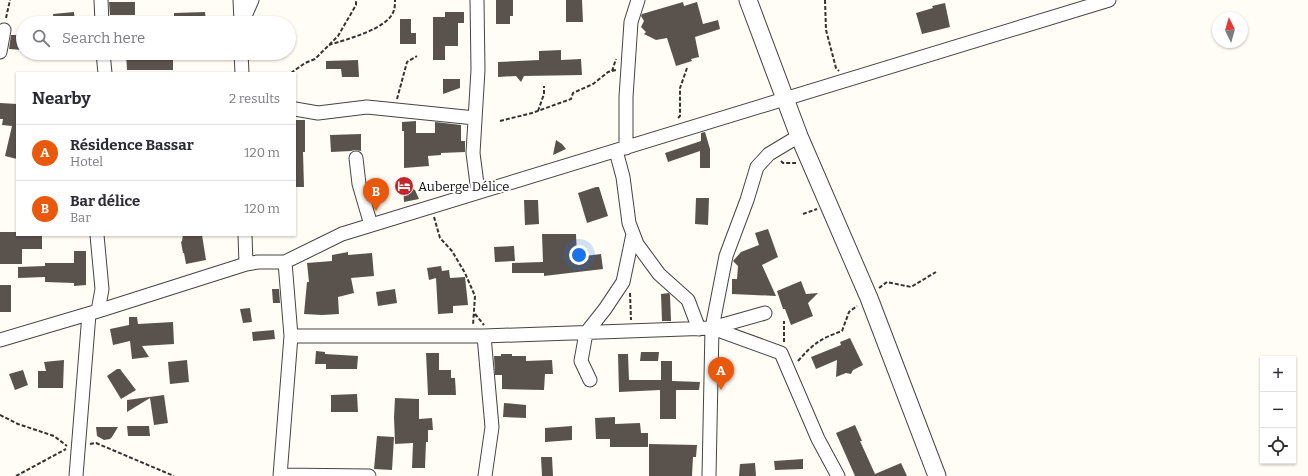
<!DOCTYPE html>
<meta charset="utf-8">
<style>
body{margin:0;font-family:Bitter,serif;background:#f2f2f3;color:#2b2b33}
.controls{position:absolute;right:12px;bottom:12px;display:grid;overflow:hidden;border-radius:0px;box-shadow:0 1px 3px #0004}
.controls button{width:36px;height:36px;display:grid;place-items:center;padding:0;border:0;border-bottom:1px solid #e1e1e2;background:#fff;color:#2b2b33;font:20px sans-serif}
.compass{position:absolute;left:1212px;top:12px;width:36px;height:36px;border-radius:50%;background:#fff;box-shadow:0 1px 3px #0004;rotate:355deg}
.you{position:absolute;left:579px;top:255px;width:14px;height:14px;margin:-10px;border:3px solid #fff;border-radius:50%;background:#1a73e8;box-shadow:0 0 0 6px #1a73e833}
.badge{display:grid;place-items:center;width:26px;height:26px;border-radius:50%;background:#ea580c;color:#fff;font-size:13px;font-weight:700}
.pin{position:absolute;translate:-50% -33px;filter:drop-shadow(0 1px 2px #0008)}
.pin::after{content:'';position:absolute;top:21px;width:14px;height:12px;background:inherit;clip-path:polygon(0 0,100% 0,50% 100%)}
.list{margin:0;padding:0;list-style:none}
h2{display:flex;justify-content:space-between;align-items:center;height:52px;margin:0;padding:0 16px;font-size:17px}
h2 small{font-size:13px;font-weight:400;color:#7c7c81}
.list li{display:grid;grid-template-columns:26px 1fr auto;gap:12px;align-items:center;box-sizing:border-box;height:56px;padding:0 16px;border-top:1px solid #e1e1e2}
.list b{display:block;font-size:15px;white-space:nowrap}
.list p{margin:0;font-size:13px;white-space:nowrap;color:#7c7c81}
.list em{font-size:13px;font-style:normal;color:#7c7c81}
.icon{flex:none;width:22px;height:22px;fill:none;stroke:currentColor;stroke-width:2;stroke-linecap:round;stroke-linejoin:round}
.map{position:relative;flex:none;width:1308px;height:476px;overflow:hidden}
.search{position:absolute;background:#fff;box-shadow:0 1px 3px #0004;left:16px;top:16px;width:280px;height:44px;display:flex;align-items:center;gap:10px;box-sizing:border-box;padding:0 14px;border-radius:22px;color:#7c7c81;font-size:15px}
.panel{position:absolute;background:#fff;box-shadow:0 1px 3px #0004;left:16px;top:72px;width:280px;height:164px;border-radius:0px}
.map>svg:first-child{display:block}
.building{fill:#5a524d}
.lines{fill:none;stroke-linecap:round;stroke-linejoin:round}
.minor-casing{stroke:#444;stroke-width:15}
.tertiary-casing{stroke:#444;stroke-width:19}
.path{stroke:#333;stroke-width:2;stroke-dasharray:4 2;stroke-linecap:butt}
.minor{stroke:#fff;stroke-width:13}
.tertiary{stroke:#fff;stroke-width:17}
.labels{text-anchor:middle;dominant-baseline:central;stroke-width:4;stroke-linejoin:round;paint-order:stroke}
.poi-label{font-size:13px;fill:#111;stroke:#fff;text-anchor:start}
</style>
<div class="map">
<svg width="1308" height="476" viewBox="0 0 1308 476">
<rect width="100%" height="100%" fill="#fffdf5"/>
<path class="building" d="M496 0H513V16H510V24H496Z
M566 0H582L583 22H566Z
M109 2H135V15H110Z
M683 2 684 6 697 2 703 24 718 20 720 29 695 37 699 57 691 59 692 61 676 66 667 38 656 40 644 34 646 32 641 27 644 21 641 16 642 14Z
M945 3 950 27 922 34 916 13 933 8 932 6Z
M74 12 75 23H54L53 14Z
M205 12 206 23H174V13Z
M445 12H464V23H458V46H445V60H433V17H445Z
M400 19H411V33H416V44H400Z
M11 35H23V50L9 49Z
M561 50V60L581 59 582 75 524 76 521 82 516 76 498 77V62L539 60V51Z
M126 53H157L162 54V55H173V70H127Z
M358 60 359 77H342L341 69H326V61Z
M443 79H460V88L443 94Z
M0 103 17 104V159L5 156 12 126 2 125 3 119H0Z
M295 120H305V152H303L304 187H295Z
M416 121V133H435V122L461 125V141H465V152L441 153V155L428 156 429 166 404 168V131H402V122Z
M705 132 710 149V168H700V151L668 162 665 153 701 141V133Z
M361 134V151L355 150 351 151 331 152 330 135Z
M556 140 562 144 566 149 553 155Z
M403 183 415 190 419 199 404 202Z
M596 187H599L608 216 587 223 578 193Z
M696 198H709L708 225 695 224Z
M524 200H538L539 224 525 225Z
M768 229 778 257 762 265 776 296 732 294V279H737L738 266 733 261 741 252 759 245 755 233Z
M0 232H17V235H42V249H22V264H0Z
M542 234H576L577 257 601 254 603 269 544 276V273H512V263L543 262Z
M183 235H202L206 260 186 264 184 253H183L181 242 182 241Z
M514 246 515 261 495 262 494 247Z
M74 251H86V285L74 286V283L45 282V277L18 278V267L45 266V263H74Z
M348 252V255L372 253 374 276 351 278 354 293 338 297 339 314 322 315 304 314 307 282H309L307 263 332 261V255Z
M441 266 442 271 449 270 450 278 465 277 468 305 453 306V313L438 314 436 278 429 280 427 268Z
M801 281 806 294 818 293 808 303 813 316 791 325 785 309H783L777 291Z
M0 285H11V312H0Z
M272 289H279L280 303H273Z
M395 289 397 303 378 306 376 292Z
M669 293 670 295 671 321H662L661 294Z
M250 308 252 322 243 323 240 309Z
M129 317H137L138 324 173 322 174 344 142 346 149 357 132 359 130 341 113 345 110 329 129 325Z
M274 330 275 339 253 341 252 332Z
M850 338 863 365 853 370 851 374 846 373 836 377 837 360 816 369 811 357 841 345 840 342Z
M316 351 325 352V354L358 356 357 369H326V364H315Z
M641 352H659L658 361H640Z
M426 353H439V370H451V378H455L456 395H428Z
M501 354H512V356H526V361L552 360 553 374H545L544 390 502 389V375H495L494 356H501Z
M618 354H628L629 380H661V361H672V381L700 382 699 390H676V419H660V390L619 392Z
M64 360 63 388H38V371H46L44 362Z
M187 360 189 382 170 384 168 362Z
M117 369H120L136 390 121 399 107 376Z
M23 370 28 385 15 390 9 374Z
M357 394 358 412H331V395Z
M164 395 168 423 154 425 150 398 127 412V400Z
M395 398 419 399V419L432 418 433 430H428V442H426L425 468H412L413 443 395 444 394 417Z
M504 403 526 405V418L503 417Z
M615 417V424L640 423 641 433H648V447H610V439H596L595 418Z
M855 425 862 441H860L875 474 901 463 907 476H855L836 433Z
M127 426H149L150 436H128Z
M572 426V440L545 442V428Z
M96 427H118L112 437 110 439 104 440 97 436Z
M377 436 394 437 392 470 374 469Z
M649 444 697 445 696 457H693L692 476H649Z
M541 457H552L553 476H542Z
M803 459V469L775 470 774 461Z
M755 463 756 476H739L740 464Z"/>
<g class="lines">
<g class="minor-casing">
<path id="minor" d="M101 0 102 23
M240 0 241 21
M477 0 478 70 473 153 478 192
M242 23 252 0
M0 52 4 30
M103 53 105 73
M241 53 242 73
M295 109 318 113 367 107 475 118
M626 148V97L631 22 638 0
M616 151 623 177 629 223 637 244 659 274 688 300 699 329
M356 158 359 184 371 225
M97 235 102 289 98 311
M245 235 246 264
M712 328 781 353 818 439 838 476
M291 336H484L712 328 765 313
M484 336 492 427 485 476
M0 340 98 311 246 264 258 262H285L342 234 1109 0
M590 380 581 361 586 333 605 309 623 282 633 234
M280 475 369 476
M76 476 89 314
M280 476 291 336 285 262
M709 476 712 328 726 256 747 200 757 167 769 154 799 136"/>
</g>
<g class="tertiary-casing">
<path id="tertiary" d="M748 0 799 136 869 298 937 476"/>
</g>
<path class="path" d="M825 0 826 30 836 68 839 71
M6 18 10 0
M329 45C347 39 389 29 394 10 395 7 395 3 395 0
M612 71 616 59
M291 73 305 63 315 59 338 36 356 5V0
M397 99 407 62 417 56
M538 111 544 94V86
M678 118 680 116V88L687 68
M500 121 532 113 571 99 573 93 593 84 608 72 616 70
M781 161 783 163H796
M803 214 817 209
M434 217 440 238 452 251 465 273 475 296 473 325
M879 288 887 282 911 287 936 272
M630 293 631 320
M475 314 484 325
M784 342V321
M798 361C814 343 820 339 842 331L849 312 857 306
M0 415 18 424 54 436 67 446
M90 444 96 443 174 476
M16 476 66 449"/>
<use href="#minor" class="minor"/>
<use href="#tertiary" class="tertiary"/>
</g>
<defs>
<g id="hotel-disc" transform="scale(1)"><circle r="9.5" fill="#c4262e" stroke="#fff"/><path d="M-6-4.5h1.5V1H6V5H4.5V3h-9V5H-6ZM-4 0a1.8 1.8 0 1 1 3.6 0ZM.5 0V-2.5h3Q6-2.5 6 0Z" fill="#fff"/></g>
</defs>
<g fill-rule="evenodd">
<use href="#hotel-disc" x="404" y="186"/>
</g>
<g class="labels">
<g class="poi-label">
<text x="418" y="186">Auberge Délice</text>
</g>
</g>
</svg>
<div class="controls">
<button>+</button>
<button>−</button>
<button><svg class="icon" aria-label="locate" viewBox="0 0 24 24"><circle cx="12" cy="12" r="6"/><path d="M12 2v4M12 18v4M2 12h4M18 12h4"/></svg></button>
</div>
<svg class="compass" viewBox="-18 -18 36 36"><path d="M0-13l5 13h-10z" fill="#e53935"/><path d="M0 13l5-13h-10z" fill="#7c7c81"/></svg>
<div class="you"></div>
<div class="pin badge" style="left:721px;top:390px">A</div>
<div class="pin badge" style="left:376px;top:211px">B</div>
<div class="search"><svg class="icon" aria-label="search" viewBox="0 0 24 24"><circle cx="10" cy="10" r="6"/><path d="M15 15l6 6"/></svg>Search here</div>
<section class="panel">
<h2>Nearby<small>2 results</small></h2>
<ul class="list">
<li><span class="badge">A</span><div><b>Résidence Bassar</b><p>Hotel</p></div><em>120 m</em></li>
<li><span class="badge">B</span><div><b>Bar délice</b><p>Bar</p></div><em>120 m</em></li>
</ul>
</section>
</div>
